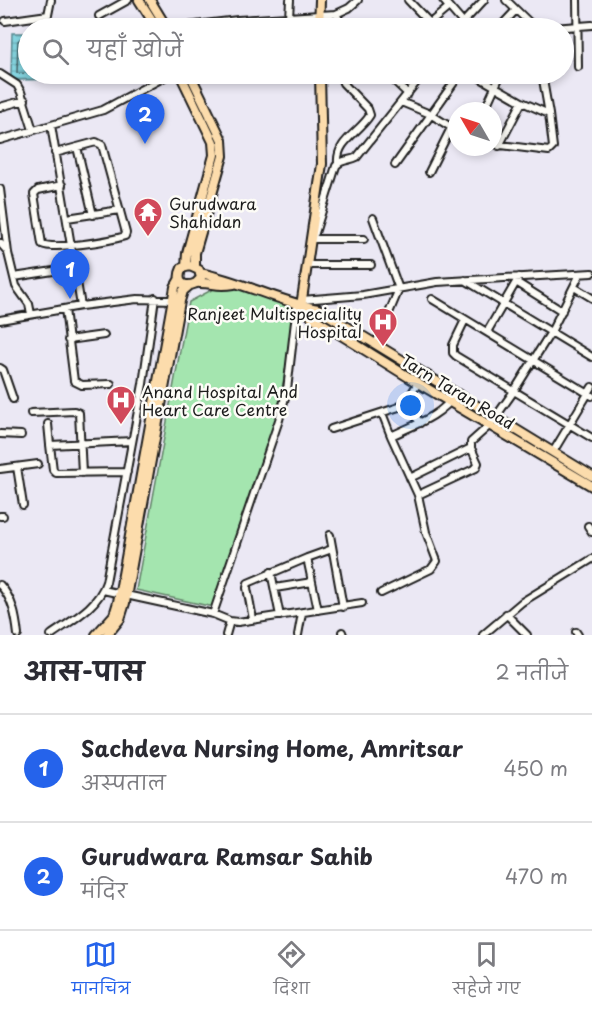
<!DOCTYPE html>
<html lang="hi">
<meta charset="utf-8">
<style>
body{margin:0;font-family:"Playpen Sans","Playpen Sans Deva",sans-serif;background:#f2f2f3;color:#2b2b33}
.compass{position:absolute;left:448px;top:102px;width:54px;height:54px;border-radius:50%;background:#fff;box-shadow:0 3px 9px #0003;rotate:309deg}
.you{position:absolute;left:411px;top:406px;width:21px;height:21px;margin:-15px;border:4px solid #fff;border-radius:50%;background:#1a73e8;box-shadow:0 0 0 9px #1a73e833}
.badge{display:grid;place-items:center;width:39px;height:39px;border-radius:50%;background:#2563eb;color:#fff;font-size:20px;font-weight:700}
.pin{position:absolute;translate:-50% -50px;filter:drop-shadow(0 2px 3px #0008)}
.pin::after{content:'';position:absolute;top:32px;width:21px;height:18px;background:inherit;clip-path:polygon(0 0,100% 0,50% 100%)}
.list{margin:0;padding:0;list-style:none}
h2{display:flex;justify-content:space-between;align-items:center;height:78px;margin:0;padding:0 24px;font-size:26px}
h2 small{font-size:20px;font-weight:400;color:#7c7c81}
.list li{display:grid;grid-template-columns:39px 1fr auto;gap:18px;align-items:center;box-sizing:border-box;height:108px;padding:0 24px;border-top:2px solid #e1e1e2}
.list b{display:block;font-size:22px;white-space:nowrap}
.list p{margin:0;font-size:20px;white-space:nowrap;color:#7c7c81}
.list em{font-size:20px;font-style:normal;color:#7c7c81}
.icon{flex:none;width:33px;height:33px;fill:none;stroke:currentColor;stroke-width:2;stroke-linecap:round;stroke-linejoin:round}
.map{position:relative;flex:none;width:592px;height:635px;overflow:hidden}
.search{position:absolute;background:#fff;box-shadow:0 3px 9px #0003;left:18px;right:18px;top:18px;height:66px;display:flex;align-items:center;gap:15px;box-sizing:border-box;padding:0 21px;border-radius:33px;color:#7c7c81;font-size:22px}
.sheet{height:294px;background:#fff}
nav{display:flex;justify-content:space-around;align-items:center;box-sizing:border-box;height:84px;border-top:2px solid #e1e1e2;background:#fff;font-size:16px;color:#7c7c81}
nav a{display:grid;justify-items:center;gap:3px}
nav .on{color:#2563eb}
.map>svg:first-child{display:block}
.green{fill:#a4e5af;stroke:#608066;stroke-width:1.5}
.water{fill:url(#water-rules);stroke:#5b8b92;stroke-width:1.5}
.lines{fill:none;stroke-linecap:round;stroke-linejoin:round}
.shore{stroke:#46666a;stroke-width:1.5}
.minor-casing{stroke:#1c1c1c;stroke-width:10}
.major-casing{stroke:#1c1c1c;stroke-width:12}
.minor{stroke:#fdfcf7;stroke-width:6}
.major{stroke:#fcdcac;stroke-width:8}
.labels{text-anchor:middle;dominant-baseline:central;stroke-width:5;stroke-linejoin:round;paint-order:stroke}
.poi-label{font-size:16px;fill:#1c1c1c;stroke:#fdfcf7;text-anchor:start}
.street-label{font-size:16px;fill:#1c1c1c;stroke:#fdfcf7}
</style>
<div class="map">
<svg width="592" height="635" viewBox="0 0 592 635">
<defs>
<pattern id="water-rules" width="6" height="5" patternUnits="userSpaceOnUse" patternTransform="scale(1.5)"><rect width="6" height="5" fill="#85d5e0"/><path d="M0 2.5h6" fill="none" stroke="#72b6c0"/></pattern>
</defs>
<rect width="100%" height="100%" fill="#ebe8f4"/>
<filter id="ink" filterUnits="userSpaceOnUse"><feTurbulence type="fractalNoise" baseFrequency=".0167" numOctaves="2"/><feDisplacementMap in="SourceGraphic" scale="12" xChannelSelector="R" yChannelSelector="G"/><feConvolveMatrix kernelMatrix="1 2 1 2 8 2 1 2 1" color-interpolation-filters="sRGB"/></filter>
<g filter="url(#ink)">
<path class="green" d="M219 286 249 287 297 310 275 425 218 608 136 590 189 302Z"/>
<path class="water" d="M12 33H28V74H72L73 79 16 80 11 76Z"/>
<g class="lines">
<path class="shore" d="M28 38 20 39 18 41 17 73 52 74"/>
<g class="minor-casing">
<path id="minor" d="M408 0 430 23 449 7
M443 0 463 23
M506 0 535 28
M577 0 578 67
M336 14 344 28
M99 16 128 0
M289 17 290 0
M5 21 48 15 51 0
M170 28 238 20 336 14 349 8 358 0
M458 28 484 0
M499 28 516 10
M553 28 592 25
M0 74 17 85 21 92 33 130
M387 74 408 94
M473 74 522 102 549 114 553 147 549 151 493 144
M542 74 549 114
M401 102 430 114 457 131
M0 107 25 100
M484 111 501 74
M51 125 81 306
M0 140 103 110 170 74
M499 146 522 102
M77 147 93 215
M55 153 96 142 102 145 126 233 125 236C110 241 54 250 42 244L34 194 38 190 62 185
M338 163C336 141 360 132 370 115L368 109 343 83 341 77 344 74
M395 165 460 74
M429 172 451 128
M0 189 8 253 16 286 29 304 31 314
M67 218 120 210
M373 218 399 289 376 344
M315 233 336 166C341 159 350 161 357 157L423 74
M313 239H364
M0 243 8 252
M307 265H371
M14 277 73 268
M465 280 592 357
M516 282 562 311
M574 287 592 298
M432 299 592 396
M302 300 363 295 437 282 592 273
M65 309 74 381 82 385 111 384
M0 320 81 306 137 299 174 300
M465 320 453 345V353L456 356 592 438
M487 332 519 277
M68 340 104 335
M0 368 3 370 13 399
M401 405 414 414 420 423
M31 413 74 411 79 413 82 473
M382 413 391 436
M48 424 50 445
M331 429 399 407 408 399 418 383
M0 434 21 435
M553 452 592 387
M17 467 23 505
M0 469 38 464
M127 472 56 473 53 470 50 445 132 441
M410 478 471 448V442L490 425 514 391 551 332 580 274
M418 495 476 468 478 463 471 448
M0 516H3
M588 526 592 532
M330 535 343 607
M307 558 332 549
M271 572 280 616
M0 585C13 599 16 617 18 635
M275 588 312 582
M103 590 213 614 230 621
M381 593 431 569 437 561 426 532 418 495 391 436C416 424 440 417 456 394
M213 614 279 420 287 390 297 304
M506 614 527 635
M253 619 247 588 248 583 307 558 318 610
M342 632 343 635
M576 632 578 635
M51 635C72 620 98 607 106 582L143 384 155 298
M226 635 230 621 238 622 362 603
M298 635 302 613
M483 635 522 602 592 559"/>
</g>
<g class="major-casing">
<path id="major" d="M139 0 157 28
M150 0 167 28
M319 28 320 0
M180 74 213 142 214 155 187 253 186 267
M190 74 222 140 223 156 195 253V267
M200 273C240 281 277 301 318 309L592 476
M197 282 201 278 199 270 190 266 182 268C178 276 178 286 190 285 193 285 196 282 200 283 214 283 217 287 234 284
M301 306 312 317 418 383 592 486
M301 306 322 164 320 74
M96 635 114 615 118 602 175 287 179 280
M107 635 120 619 125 603 180 301 183 291 190 285"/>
</g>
<use href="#minor" class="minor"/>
<use href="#major" class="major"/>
</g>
</g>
<defs>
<g id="temple-pin" transform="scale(1.5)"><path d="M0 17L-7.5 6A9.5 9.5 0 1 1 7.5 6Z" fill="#d1495b" stroke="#fdfcf7"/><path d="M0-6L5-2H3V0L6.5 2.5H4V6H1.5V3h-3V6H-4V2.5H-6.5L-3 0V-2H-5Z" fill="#fff"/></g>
<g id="hospital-pin" transform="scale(1.5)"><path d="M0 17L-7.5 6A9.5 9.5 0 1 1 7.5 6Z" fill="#d1495b" stroke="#fdfcf7"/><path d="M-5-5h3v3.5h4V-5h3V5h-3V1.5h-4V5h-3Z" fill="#fff"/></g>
</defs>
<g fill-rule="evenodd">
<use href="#temple-pin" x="148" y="212"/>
<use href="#hospital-pin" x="383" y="322"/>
<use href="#hospital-pin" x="121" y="400"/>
</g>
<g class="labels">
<g class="poi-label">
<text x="169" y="203">Gurudwara<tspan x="169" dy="18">Shahidan</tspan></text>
<text x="362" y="313" text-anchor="end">Ranjeet Multispeciality<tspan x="362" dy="18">Hospital</tspan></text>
<text x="142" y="391">Anand Hospital And<tspan x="142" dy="18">Heart Care Centre</tspan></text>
</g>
<g class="street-label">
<text transform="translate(458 391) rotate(31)">Tarn Taran Road</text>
</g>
</g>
</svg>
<svg class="compass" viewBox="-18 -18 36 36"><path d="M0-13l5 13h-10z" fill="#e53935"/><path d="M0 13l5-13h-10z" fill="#7c7c81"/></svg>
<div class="you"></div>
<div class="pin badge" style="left:70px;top:299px">1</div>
<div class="pin badge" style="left:145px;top:144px">2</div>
<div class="search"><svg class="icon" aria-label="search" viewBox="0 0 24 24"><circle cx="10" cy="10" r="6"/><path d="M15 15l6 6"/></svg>यहाँ खोजें</div>
</div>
<section class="sheet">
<h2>आस-पास<small>2 नतीजे</small></h2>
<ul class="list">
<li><span class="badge">1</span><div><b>Sachdeva Nursing Home, Amritsar</b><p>अस्पताल</p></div><em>450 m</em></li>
<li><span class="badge">2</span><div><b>Gurudwara Ramsar Sahib</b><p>मंदिर</p></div><em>470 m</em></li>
</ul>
</section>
<nav>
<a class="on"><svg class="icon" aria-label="map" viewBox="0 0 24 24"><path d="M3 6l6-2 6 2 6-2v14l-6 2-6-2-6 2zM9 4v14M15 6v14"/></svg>मानचित्र</a>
<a><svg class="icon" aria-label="directions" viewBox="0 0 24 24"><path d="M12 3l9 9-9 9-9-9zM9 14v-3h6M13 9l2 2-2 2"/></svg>दिशा</a>
<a><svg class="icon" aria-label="saved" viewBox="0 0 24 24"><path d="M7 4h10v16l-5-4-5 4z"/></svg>सहेजे गए</a>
</nav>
